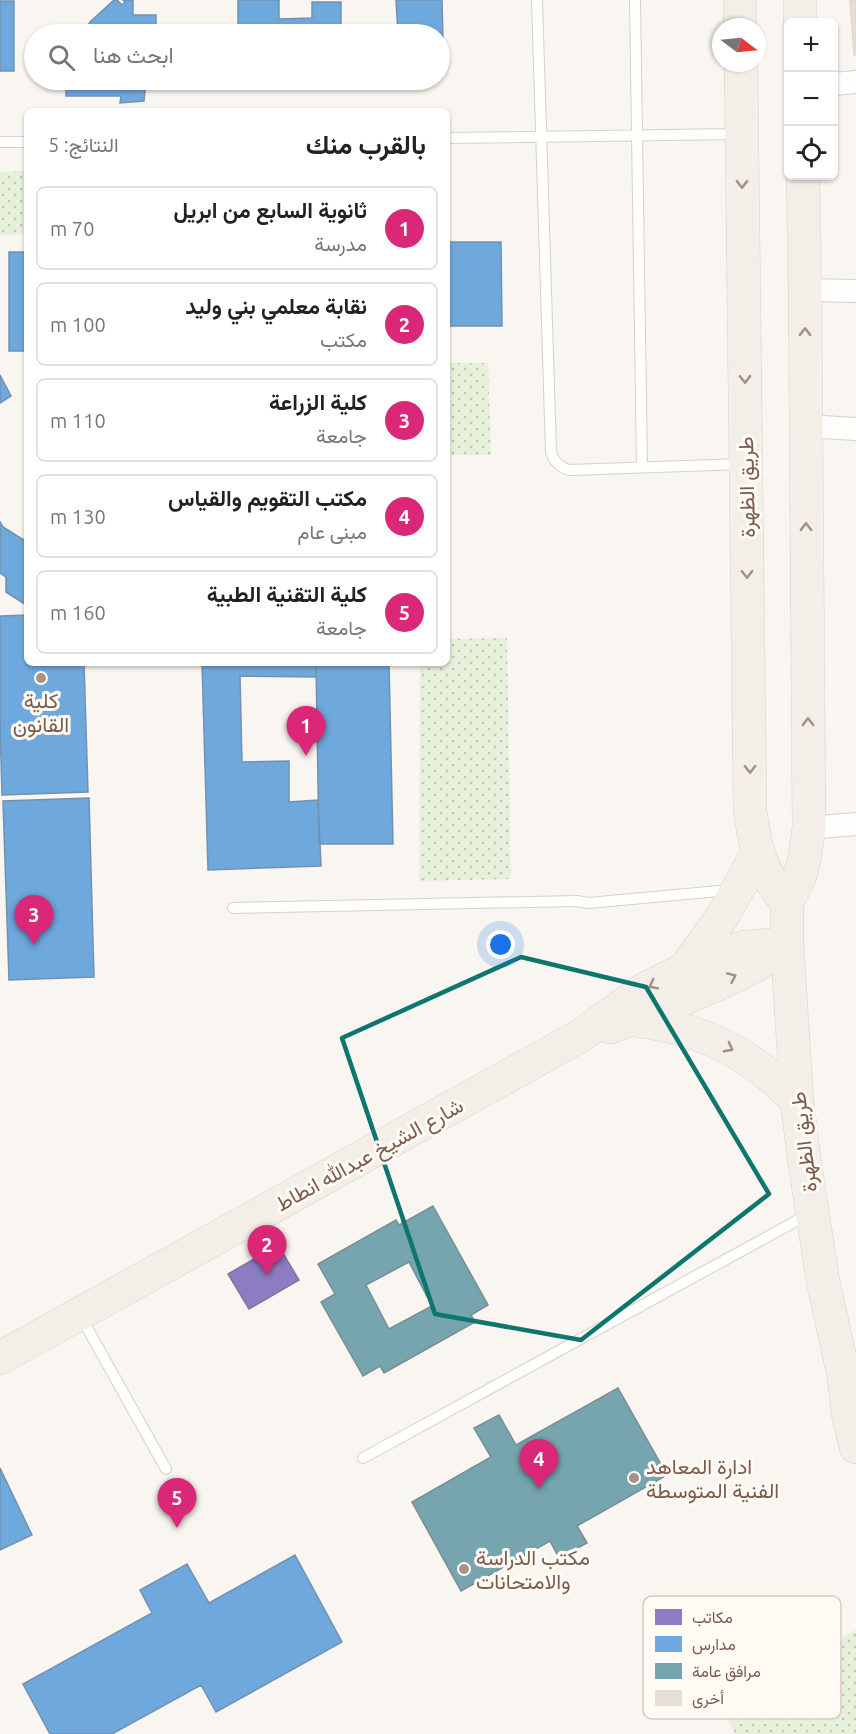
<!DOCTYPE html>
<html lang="ar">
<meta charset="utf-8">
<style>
body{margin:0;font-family:Ubuntu,Vazirmatn,sans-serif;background:#f2f2f2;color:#222;direction:rtl}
.controls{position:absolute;right:18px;top:18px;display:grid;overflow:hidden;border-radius:9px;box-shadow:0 2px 4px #0004}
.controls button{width:54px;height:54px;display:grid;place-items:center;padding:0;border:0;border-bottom:2px solid #e0e0e0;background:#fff;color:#222;font:30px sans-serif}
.compass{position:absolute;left:712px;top:18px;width:54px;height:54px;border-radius:50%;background:#fff;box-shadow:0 2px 4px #0004;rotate:106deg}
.you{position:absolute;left:501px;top:945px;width:21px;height:21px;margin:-15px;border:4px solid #fff;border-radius:50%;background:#1a73e8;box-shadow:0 0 0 9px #1a73e833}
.badge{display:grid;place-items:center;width:39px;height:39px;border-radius:50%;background:#db2777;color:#fff;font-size:20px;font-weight:700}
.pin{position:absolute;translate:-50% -50px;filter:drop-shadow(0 2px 3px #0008)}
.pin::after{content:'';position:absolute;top:32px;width:21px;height:18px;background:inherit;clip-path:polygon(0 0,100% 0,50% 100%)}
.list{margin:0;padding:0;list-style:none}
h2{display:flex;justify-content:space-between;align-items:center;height:78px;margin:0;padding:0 24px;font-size:26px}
h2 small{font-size:20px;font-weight:400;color:#767676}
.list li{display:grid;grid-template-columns:39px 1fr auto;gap:18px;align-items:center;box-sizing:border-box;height:84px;margin:0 12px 12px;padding:0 12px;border:2px solid #e0e0e0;border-radius:9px}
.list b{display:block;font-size:22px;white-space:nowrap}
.list p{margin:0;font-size:20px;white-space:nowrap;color:#767676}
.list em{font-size:20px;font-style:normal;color:#767676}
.icon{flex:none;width:33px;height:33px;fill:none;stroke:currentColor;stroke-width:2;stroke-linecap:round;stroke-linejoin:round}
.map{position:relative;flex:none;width:856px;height:1734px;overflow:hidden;direction:ltr}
.search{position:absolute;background:#fff;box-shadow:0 2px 4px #0004;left:24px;top:24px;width:426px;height:66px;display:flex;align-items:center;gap:15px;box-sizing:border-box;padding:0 21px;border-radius:33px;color:#767676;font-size:22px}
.panel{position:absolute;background:#fff;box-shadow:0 2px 4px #0004;left:24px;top:108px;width:426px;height:558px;border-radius:9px;direction:rtl}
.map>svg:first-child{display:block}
.grass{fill:url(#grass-dots)}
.offices{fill:#8e7cc3;stroke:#8872a0;stroke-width:1.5}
.schools{fill:#6fa8dc;stroke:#7291b1;stroke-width:1.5}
.public{fill:#76a5af;stroke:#778f92;stroke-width:1.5;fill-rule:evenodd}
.building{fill:#e6ded7;stroke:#e2d8d2;stroke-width:1.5}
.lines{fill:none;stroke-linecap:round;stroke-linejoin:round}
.lane-casing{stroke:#d7d1cb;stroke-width:12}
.street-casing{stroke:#d7d1cb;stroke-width:24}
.primary-casing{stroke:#dad1cc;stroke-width:34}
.lane{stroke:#fefefd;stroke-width:10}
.street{stroke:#fefefd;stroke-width:22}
.primary{stroke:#f3eee8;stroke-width:33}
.oneway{stroke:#a48f83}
.marked{fill:none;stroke:#0f766e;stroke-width:4.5;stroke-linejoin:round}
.poi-dot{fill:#a69286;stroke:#fffaf3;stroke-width:2}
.labels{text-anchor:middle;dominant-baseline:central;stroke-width:6;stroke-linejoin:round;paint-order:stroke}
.street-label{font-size:21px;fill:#7a5c4d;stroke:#fffaf3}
.poi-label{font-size:21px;fill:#7a5c4d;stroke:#fffaf3;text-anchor:start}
.key{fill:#fffaf3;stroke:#d7cbc1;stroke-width:1.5}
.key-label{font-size:16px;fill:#7a5c4d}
</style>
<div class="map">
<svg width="856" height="1734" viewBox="0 0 856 1734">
<defs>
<pattern id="grass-dots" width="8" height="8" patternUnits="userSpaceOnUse" patternTransform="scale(1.5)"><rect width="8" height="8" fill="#e7f0db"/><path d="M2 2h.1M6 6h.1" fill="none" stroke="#c0c6b4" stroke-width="1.8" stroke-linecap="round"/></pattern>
</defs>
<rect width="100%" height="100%" fill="#f9f5f0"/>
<path class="grass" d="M27 171V234L0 235V172Z
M447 363H488L491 455H447Z
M507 638 511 879 419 881 420 663H447V639Z
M856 1630V1734H735L721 1707Z"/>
<path class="offices" d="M278 1245 299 1280 249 1309 228 1274Z"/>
<path class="schools" d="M114 0H117L122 5 125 2 123 0H133V15H156V26L141 31V34H81L91 21Z
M238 0H279V19L312 18V2H341V34H238Z
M396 0H442L443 41H440V34H398Z
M0 1H14V71H0Z
M66 80H146L144 101 120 103 121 96H66Z
M238 80H262V87H239Z
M319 80H342V87H319Z
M447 242H501L502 326H447Z
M9 252H27V351H9Z
M0 375 11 396 0 403Z
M0 522 3 527 27 542 26 605 6 592V577L0 573Z
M27 615V663H84L88 792 2 795 0 723V616Z
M202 663H316V677L240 676 242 762 289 761V802L318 800 321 866 208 870Z
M316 663H389L393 844H319Z
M89 798 94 977 9 980 3 801Z
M0 1468 32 1535 0 1550Z
M295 1555 342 1642 216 1712 201 1685 112 1734H50L23 1684 152 1613 140 1590 187 1564 209 1603Z"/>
<path class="public" d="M433 1206 488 1305 471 1315 475 1322 384 1373 380 1366 363 1376 321 1302 335 1294 318 1264 396 1220 399 1225ZM409 1262 432 1306 389 1329 366 1285Z
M618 1388 667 1475 577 1526 587 1543 559 1558 550 1541 461 1591 412 1502 491 1457 474 1428 499 1415 516 1445Z"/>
<path class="building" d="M850 0H856V55H854Z"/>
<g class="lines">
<g class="lane-casing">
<path id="lane" d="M537 0 551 452C554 462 559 467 569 470L743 464
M635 0 642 467
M447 138 738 134
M0 142H27
M233 908 577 901 588 903 730 890
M81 1317 166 1469
M363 1458 809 1214"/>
</g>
<g class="street-casing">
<path id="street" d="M834 84 856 82
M805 290 856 291
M805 426 856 429
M809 828 856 824"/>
</g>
<g class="primary-casing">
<path id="primary" d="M740 0V27
M800 0V22
M741 63 750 811C756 850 761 872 787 903
M803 176 805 290 809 828 804 861 800 876 787 903V944L797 1101 804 1158 823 1281 844 1377 848 1413 856 1447
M686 967 724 914 758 852
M633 1020C703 1029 748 1051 797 1101
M610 1027 672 1004 736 976 756 965 786 945
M0 1358 580 1036 645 989 709 957 745 947 787 944"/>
</g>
<use href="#lane" class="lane"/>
<use href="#street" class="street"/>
<use href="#primary" class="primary"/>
</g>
<defs><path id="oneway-chevron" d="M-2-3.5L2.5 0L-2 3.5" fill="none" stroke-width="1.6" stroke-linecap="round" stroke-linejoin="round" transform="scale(1.5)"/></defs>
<g class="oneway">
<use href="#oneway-chevron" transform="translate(742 184) rotate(89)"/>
<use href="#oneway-chevron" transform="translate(805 332) rotate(-90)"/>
<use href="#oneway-chevron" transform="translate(745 379) rotate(89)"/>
<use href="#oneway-chevron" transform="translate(806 527) rotate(-91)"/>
<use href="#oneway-chevron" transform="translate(747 574) rotate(89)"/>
<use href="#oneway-chevron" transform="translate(808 722) rotate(-91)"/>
<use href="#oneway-chevron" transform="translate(750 769) rotate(89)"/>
<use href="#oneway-chevron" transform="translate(732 977) rotate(-24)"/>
<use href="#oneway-chevron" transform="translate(653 985) rotate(153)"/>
<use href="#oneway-chevron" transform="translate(729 1048) rotate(28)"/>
</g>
<path class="marked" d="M521 957 646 987 769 1194 581 1340 435 1314 342 1038Z"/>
<g class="poi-dot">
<circle cx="41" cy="678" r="6"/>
<circle cx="634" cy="1478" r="6"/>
<circle cx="464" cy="1569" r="6"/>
</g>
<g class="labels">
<g class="street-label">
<text transform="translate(746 487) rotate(-91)">طريق الظهرة</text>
<text transform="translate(803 1142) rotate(-97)">طريق الظهرة</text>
<text transform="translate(369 1154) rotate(-29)">شارع الشيخ عبدالله انطاط</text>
</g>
<g class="poi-label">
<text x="41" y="700" text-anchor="middle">كلية<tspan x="41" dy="24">القانون</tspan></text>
<text x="646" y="1466">ادارة المعاهد<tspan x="646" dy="24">الفنية المتوسطة</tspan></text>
<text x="476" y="1557">مكتب الدراسة<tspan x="476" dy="24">والامتحانات</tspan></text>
</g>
</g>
<rect x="643" y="1596" width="198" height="123" rx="9" class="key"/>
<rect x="655" y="1609" width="27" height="16" fill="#8e7cc3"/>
<rect x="655" y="1636" width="27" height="16" fill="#6fa8dc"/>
<rect x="655" y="1663" width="27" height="16" fill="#76a5af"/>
<rect x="655" y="1690" width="27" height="16" fill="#e6ded7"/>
<g class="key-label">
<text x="692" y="1623">مكاتب</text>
<text x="692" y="1650">مدارس</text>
<text x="692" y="1677">مرافق عامة</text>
<text x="692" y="1704">أخرى</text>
</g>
</svg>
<div class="controls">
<button>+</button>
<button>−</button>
<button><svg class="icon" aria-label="locate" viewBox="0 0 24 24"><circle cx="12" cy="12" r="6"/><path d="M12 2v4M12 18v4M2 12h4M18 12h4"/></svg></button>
</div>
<svg class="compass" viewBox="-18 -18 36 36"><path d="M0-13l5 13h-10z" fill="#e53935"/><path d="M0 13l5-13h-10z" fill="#767676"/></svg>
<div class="you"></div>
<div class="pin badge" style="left:306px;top:756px">1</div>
<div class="pin badge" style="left:267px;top:1275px">2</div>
<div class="pin badge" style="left:34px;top:945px">3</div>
<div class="pin badge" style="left:539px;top:1489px">4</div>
<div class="pin badge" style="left:177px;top:1528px">5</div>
<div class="search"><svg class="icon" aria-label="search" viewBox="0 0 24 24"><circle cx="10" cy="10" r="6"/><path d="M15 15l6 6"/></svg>ابحث هنا</div>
<section class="panel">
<h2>بالقرب منك<small>النتائج: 5</small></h2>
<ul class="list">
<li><span class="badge">1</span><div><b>ثانوية السابع من ابريل</b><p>مدرسة</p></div><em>70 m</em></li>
<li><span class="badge">2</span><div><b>نقابة معلمي بني وليد</b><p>مكتب</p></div><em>100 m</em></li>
<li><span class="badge">3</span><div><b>كلية الزراعة</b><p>جامعة</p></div><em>110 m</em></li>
<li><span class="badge">4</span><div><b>مكتب التقويم والقياس</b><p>مبنى عام</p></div><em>130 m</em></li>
<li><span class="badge">5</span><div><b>كلية التقنية الطبية</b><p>جامعة</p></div><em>160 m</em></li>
</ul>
</section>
</div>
